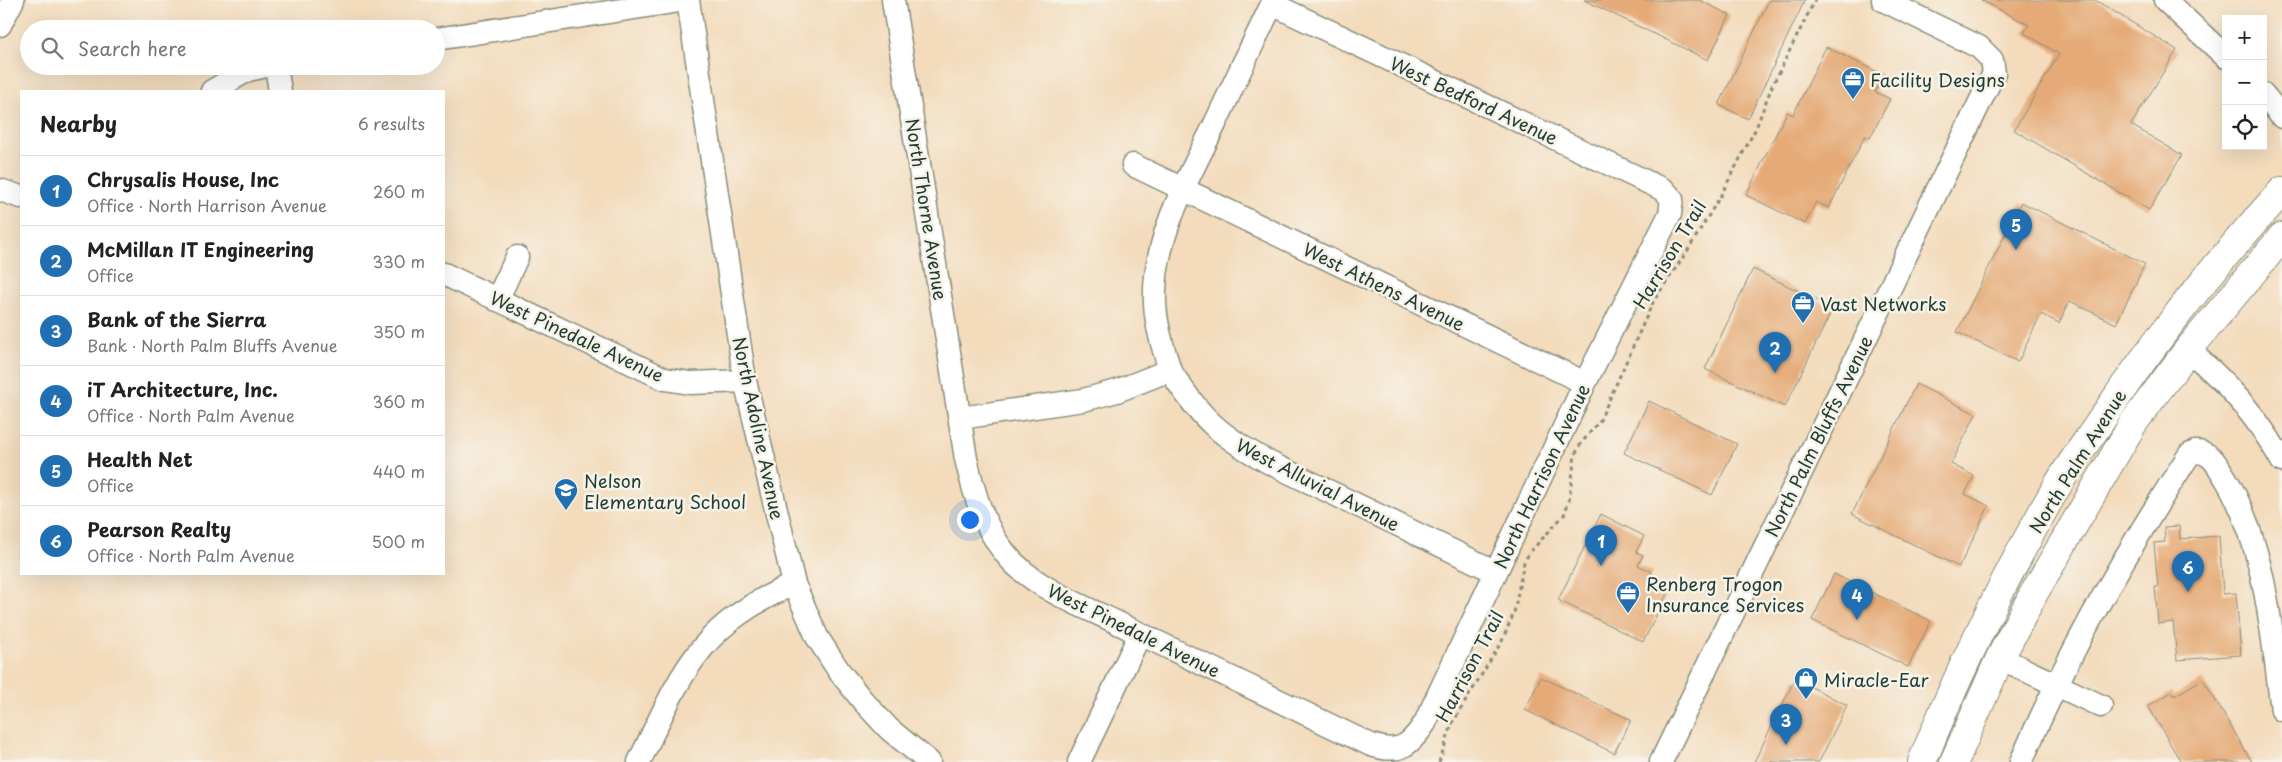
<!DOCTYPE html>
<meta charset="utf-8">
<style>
body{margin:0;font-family:"Playpen Sans",sans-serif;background:#f6f6f6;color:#222}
.controls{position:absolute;right:15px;top:15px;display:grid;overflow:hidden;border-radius:0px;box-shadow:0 5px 20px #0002}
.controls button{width:45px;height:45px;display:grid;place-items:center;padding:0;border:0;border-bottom:1px solid #e0e0e0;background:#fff;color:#222;font:25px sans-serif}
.you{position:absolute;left:969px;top:519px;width:18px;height:18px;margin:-12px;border:4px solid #fff;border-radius:50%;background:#1a73e8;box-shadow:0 0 0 8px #1a73e833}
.badge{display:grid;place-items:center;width:32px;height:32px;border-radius:50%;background:#1f6fb2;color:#fff;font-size:16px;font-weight:700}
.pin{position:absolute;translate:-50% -41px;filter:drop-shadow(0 1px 2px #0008)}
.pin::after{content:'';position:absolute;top:26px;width:18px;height:15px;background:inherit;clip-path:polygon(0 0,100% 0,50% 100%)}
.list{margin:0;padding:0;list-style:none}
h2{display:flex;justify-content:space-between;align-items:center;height:65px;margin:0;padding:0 20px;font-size:21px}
h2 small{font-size:16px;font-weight:400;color:#767676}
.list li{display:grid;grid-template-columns:32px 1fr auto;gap:15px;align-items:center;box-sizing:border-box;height:70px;padding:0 20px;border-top:1px solid #e0e0e0}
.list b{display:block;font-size:19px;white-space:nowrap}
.list p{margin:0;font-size:16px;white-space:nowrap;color:#767676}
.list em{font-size:16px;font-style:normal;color:#767676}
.icon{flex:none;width:28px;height:28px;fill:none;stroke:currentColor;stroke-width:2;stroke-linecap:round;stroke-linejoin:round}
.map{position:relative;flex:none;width:2282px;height:762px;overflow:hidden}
.search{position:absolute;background:#fff;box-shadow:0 5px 20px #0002;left:20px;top:20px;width:425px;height:55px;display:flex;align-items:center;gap:12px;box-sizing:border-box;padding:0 18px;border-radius:28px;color:#767676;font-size:19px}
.panel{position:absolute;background:#fff;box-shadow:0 5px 20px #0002;left:20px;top:90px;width:425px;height:485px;border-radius:0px}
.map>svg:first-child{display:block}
.building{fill:#e5aa77}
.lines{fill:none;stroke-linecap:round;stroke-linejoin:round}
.minor-casing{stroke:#898c78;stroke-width:25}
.major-casing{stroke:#898c78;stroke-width:30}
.path{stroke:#898c78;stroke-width:3;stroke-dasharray:4 4;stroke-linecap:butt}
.minor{stroke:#fff;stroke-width:22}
.major{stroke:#fff;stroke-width:28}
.labels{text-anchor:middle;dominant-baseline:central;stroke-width:5;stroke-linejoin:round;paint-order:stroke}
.poi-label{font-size:18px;fill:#1f3d34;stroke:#f7f3e8;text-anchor:start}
.street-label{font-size:18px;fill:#1f3d34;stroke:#f7f3e8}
</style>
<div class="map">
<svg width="2282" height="762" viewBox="0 0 2282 762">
<rect width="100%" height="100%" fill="#f7f3e8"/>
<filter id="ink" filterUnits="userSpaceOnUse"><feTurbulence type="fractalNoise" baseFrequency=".02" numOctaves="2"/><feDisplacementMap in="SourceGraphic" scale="10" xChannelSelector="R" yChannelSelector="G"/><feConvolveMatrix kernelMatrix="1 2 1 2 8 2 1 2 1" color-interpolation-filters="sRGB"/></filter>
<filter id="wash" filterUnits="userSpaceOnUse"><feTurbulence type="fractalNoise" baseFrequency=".0096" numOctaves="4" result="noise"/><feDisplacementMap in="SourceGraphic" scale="20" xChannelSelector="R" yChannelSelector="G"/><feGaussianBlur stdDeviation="1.12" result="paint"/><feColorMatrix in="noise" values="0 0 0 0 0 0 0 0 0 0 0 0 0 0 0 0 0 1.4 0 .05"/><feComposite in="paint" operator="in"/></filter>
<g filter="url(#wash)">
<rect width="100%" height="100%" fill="#f3dbbc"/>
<g id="blocks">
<path class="building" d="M1584 0H1699L1730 15 1708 60Z
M1769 0H1805L1748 119 1719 105Z
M1981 0H2095L2177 50 2131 125 2182 155 2149 210 2014 130 2059 54 2024 33 2029 25Z
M1826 47 1883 75 1875 92 1890 99 1870 138 1865 136 1829 208 1816 202 1805 224 1746 195 1787 112 1793 115Z
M2021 202 2145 264 2116 324 2070 301 2059 323 2041 314 2018 362 1957 332Z
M1753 269 1833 308 1785 407 1705 369Z
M1916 384 1976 414 1951 464 1974 476 1965 494 1989 506 1959 567 1852 514Z
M1649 401 1737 444 1712 495 1624 453Z
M1601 514 1644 536 1636 552 1643 555 1638 565 1652 572 1648 582 1668 592 1643 642 1558 600Z
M2179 526 2180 539 2219 536 2223 594 2236 593 2241 655 2177 660 2173 622 2158 624 2155 587H2158L2154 543 2165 542 2164 527Z
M1834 574 1931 621 1908 667 1812 620Z
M1541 677 1631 720 1614 753 1525 710Z
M1795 679 1847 705 1819 762H1754Z
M2203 679 2252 762H2181L2148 706 2172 692 2174 696Z"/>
</g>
</g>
<g filter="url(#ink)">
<use href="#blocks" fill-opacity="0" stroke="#898c78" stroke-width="1"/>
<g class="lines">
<g class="minor-casing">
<path id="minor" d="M688 0 745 381 794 584 817 637 839 671 863 701 889 729 929 762
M893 0 966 459C974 493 983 526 1005 553 1034 590 1087 607 1128 628 1208 667 1290 706 1371 745 1399 754 1409 747 1425 723L1585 383 1670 214 1672 199 1664 190 1272 4
M2165 0 2226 57
M0 25 13 0
M436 39 686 0
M276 66 280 91
M212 91 248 70 266 66
M2263 94 2282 117
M1133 165 1585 383
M0 190 21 197
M444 274 665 379 690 383 745 381
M497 300 517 257
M2188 350C2226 381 2258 417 2282 461
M1170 370C1163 348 1156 326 1155 303 1152 239 1188 179 1215 124 1234 83 1254 41 1274 0
M960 418 1083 400 1117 391 1170 370C1200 418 1220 436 1270 463L1496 572
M2000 658 2101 706
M639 762C682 673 697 626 794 584
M1079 762 1140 634
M1661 762 1994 73 1992 60 1979 47 1883 0
M2021 762C2067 654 2125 553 2189 455L2195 452C2210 451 2216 463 2223 474 2265 540 2272 634 2282 710"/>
</g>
<g class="major-casing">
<path id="major" d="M1922 762C1960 668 2005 576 2056 488 2068 467 2082 448 2096 428 2151 344 2214 265 2282 191
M1954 762 2000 658 2034 593 2134 422 2188 350 2282 237"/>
</g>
<path class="path" d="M1439 762 1453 722 1502 641 1514 613 1524 562 1530 552 1564 515 1569 501 1575 455 1580 445 1600 420 1654 300 1688 250 1721 195 1756 128 1772 86 1815 0"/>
<use href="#minor" class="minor"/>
<use href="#major" class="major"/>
</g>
</g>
<defs>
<g id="office-pin" transform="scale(1.25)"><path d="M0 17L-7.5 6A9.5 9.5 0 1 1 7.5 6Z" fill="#1f6fb2" stroke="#f7f3e8"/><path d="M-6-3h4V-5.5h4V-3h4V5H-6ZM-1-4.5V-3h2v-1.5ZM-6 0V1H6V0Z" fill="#fff"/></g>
<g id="school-pin" transform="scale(1.25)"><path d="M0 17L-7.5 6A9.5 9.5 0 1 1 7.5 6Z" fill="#1f6fb2" stroke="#f7f3e8"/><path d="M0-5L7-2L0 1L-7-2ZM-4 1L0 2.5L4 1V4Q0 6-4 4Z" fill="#fff"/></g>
<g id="shop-pin" transform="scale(1.25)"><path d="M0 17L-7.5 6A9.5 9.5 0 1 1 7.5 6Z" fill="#1f6fb2" stroke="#f7f3e8"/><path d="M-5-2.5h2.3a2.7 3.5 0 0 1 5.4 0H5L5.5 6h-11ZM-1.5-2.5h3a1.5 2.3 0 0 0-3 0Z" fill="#fff"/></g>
</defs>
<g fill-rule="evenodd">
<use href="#office-pin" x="1853" y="79"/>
<use href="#office-pin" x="1803" y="303"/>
<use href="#school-pin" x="566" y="490"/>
<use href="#office-pin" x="1628" y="593"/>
<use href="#shop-pin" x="1806" y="679"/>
</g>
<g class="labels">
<g class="poi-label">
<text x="1870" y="79">Facility Designs</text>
<text x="1820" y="303">Vast Networks</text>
<text x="584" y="480">Nelson<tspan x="584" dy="21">Elementary School</tspan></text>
<text x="1646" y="583">Renberg Trogon<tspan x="1646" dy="21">Insurance Services</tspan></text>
<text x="1824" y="679">Miracle-Ear</text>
</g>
<g class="street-label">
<text transform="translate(1474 100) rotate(25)">West Bedford Avenue</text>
<text transform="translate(927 209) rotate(81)">North Thorne Avenue</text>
<text transform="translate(1669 254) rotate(-59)">Harrison Trail</text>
<text transform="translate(1384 286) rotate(26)">West Athens Avenue</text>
<text transform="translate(577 336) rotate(25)">West Pinedale Avenue</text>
<text transform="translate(759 428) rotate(78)">North Adoline Avenue</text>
<text transform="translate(1818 436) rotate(-64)">North Palm Bluffs Avenue</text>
<text transform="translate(2077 461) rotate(-58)">North Palm Avenue</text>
<text transform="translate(1541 476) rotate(-65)">North Harrison Avenue</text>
<text transform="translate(1318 484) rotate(27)">West Alluvial Avenue</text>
<text transform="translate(1134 630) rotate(26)">West Pinedale Avenue</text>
<text transform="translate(1469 666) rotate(-62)">Harrison Trail</text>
</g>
</g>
</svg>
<div class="controls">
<button>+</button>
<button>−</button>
<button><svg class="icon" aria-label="locate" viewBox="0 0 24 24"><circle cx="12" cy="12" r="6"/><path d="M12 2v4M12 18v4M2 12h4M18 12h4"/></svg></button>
</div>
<div class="you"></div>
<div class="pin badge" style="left:1601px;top:566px">1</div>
<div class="pin badge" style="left:1775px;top:373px">2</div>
<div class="pin badge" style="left:1786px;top:745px">3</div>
<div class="pin badge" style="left:1857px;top:620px">4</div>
<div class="pin badge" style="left:2016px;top:250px">5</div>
<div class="pin badge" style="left:2188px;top:592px">6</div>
<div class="search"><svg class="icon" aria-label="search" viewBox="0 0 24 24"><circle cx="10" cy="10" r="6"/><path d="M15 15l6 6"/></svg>Search here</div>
<section class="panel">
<h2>Nearby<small>6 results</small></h2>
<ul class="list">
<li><span class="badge">1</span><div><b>Chrysalis House, Inc</b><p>Office · North Harrison Avenue</p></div><em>260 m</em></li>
<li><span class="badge">2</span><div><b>McMillan IT Engineering</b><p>Office</p></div><em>330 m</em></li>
<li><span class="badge">3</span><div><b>Bank of the Sierra</b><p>Bank · North Palm Bluffs Avenue</p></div><em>350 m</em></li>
<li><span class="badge">4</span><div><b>iT Architecture, Inc.</b><p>Office · North Palm Avenue</p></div><em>360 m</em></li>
<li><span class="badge">5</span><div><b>Health Net</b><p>Office</p></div><em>440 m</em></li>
<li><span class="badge">6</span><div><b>Pearson Realty</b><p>Office · North Palm Avenue</p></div><em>500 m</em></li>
</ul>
</section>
</div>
